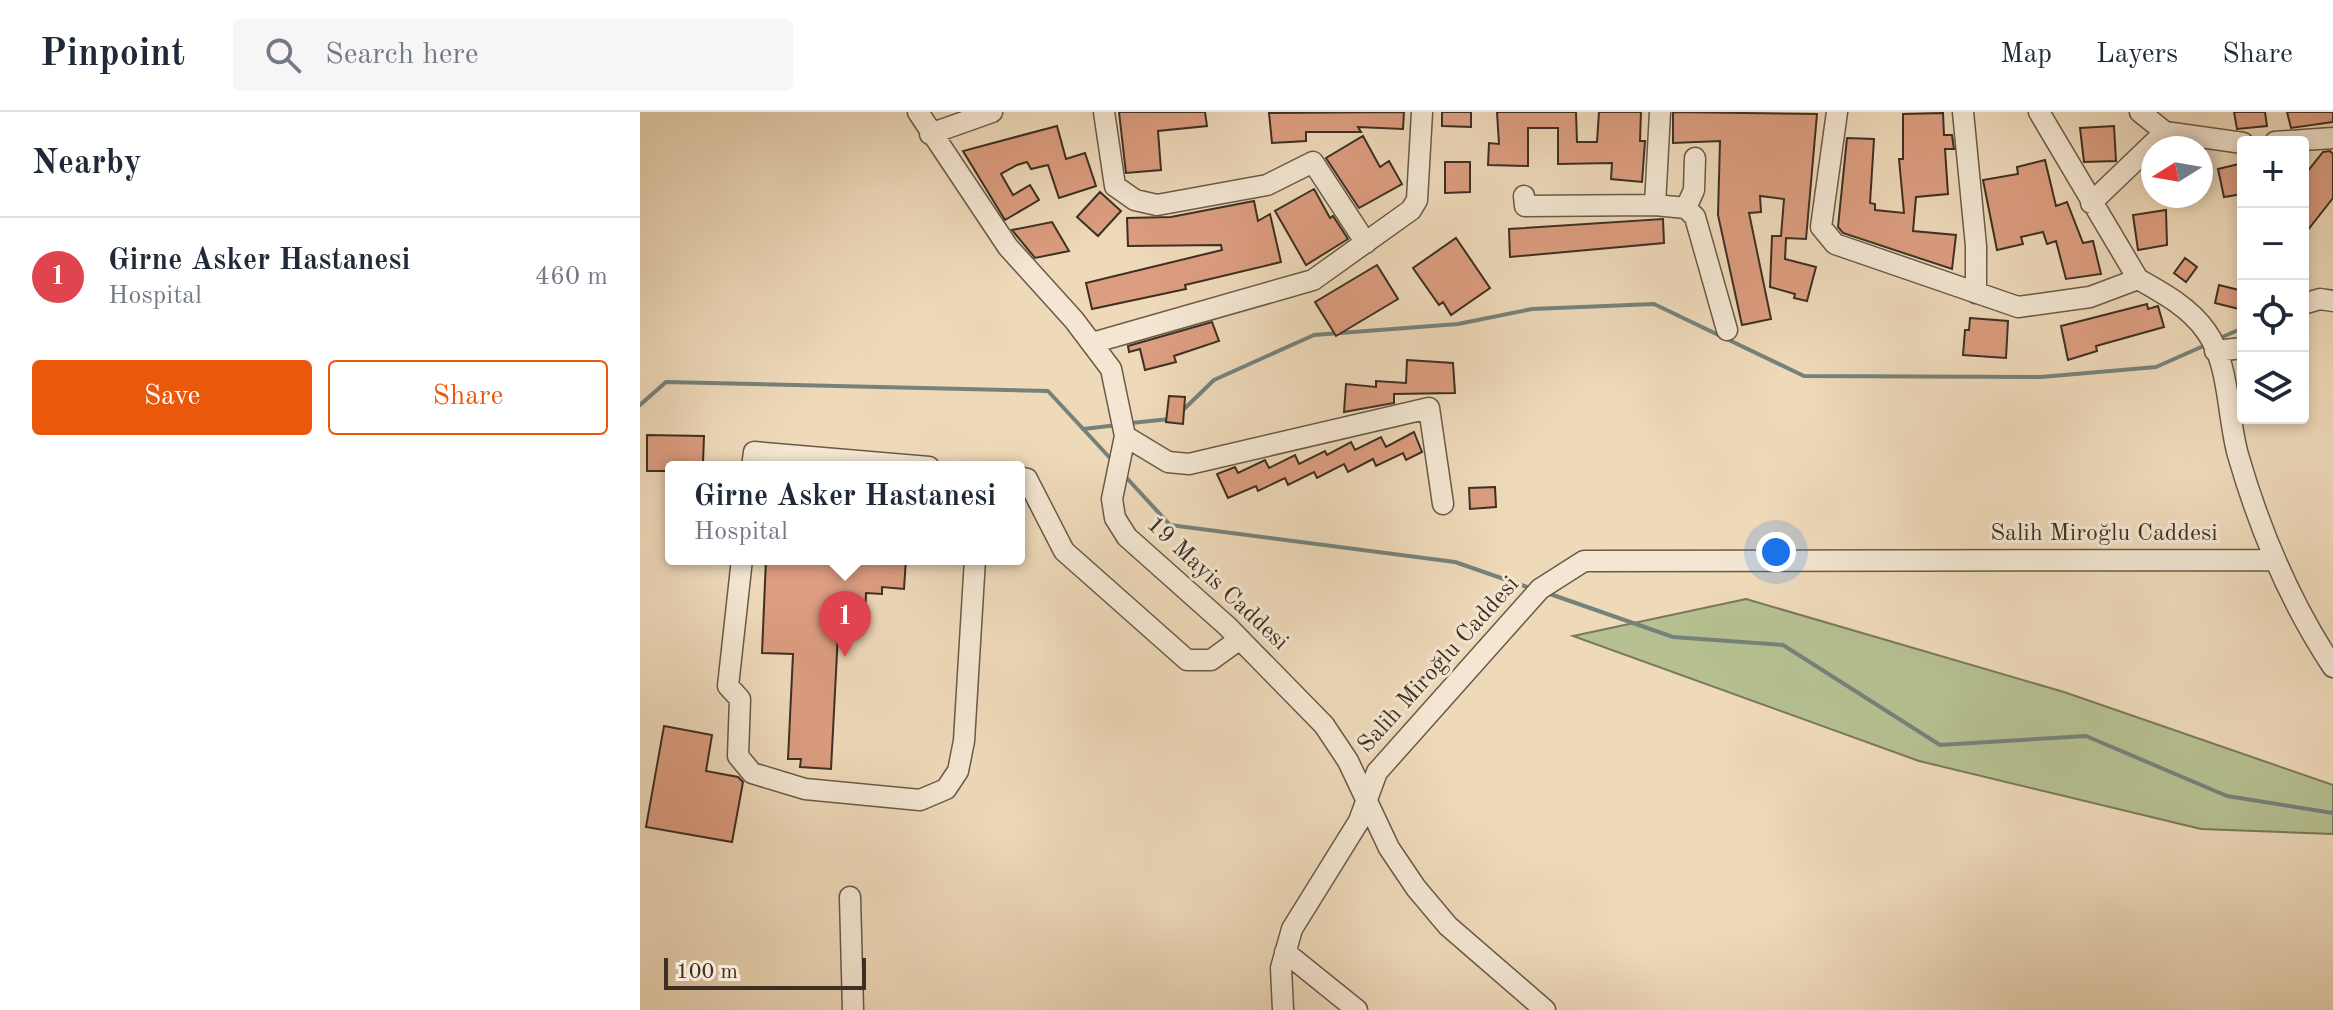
<!DOCTYPE html>
<meta charset="utf-8">
<style>
body{margin:0;font-family:"Old Standard TT",serif;background:#f6f6f7;color:#1f2937}
.controls{position:absolute;right:24px;top:24px;display:grid;overflow:hidden;border-radius:8px;box-shadow:0 4px 12px #0003}
.controls button{width:72px;height:72px;display:grid;place-items:center;padding:0;border:0;border-bottom:2px solid #e0e1e3;background:#fff;color:#1f2937;font:40px sans-serif}
.compass{position:absolute;left:1501px;top:24px;width:72px;height:72px;border-radius:50%;background:#fff;box-shadow:0 4px 12px #0003;rotate:259deg}
.scale{position:absolute;left:24px;bottom:20px;width:202px;box-sizing:border-box;padding-left:8px;border:4px solid #3d2f23;border-top:0;font-size:22px;line-height:28px;white-space:nowrap;color:#3d2f23;-webkit-text-stroke:6px #f4e6d2;paint-order:stroke}
.you{position:absolute;left:1136px;top:440px;width:28px;height:28px;margin:-20px;border:6px solid #fff;border-radius:50%;background:#1a73e8;box-shadow:0 0 0 12px #1a73e833}
.badge{display:grid;place-items:center;width:52px;height:52px;border-radius:50%;background:#ea580c;color:#fff;font-size:26px;font-weight:700}
.pin{position:absolute;translate:-50% -66px;filter:drop-shadow(0 2px 4px #0008)}
.pin::after{content:'';position:absolute;top:42px;width:28px;height:24px;background:inherit;clip-path:polygon(0 0,100% 0,50% 100%)}
.popup{position:absolute;left:25px;top:349px;width:360px;height:104px;box-sizing:border-box;display:grid;place-content:center;border-radius:8px;background:#fff;filter:drop-shadow(0 2px 6px #0005);font-size:26px;white-space:nowrap;color:#747a83}
.popup b{font-size:30px;color:#1f2937}
.popup::after{content:'';position:absolute;left:50%;top:100%;margin-left:-16px;border:16px solid transparent;border-top-color:#fff}
.list{margin:0;padding:0;list-style:none}
h2{display:flex;justify-content:space-between;align-items:center;height:104px;margin:0;padding:0 32px;font-size:34px}
h2 small{font-size:26px;font-weight:400;color:#747a83}
.list li{display:grid;grid-template-columns:52px 1fr auto;gap:24px;align-items:center;box-sizing:border-box;height:120px;padding:0 32px;border-top:2px solid #e0e1e3}
.list b{display:block;font-size:30px;white-space:nowrap}
.list p{margin:0;font-size:26px;white-space:nowrap;color:#747a83}
.list em{font-size:26px;font-style:normal;color:#747a83}
.actions{display:flex;gap:16px;padding:24px 32px}
.actions a{flex:1;padding:18px 0;border:2px solid #ea580c;border-radius:8px;text-align:center;font-size:28px;color:#ea580c}
.actions .main{background:#ea580c;color:#fff}
.icon{flex:none;width:44px;height:44px;fill:none;stroke:currentColor;stroke-width:2;stroke-linecap:round;stroke-linejoin:round}
.map{position:relative;flex:none;width:1693px;height:898px;overflow:hidden}
header{display:flex;align-items:center;gap:48px;box-sizing:border-box;height:112px;padding:0 40px;background:#fff;border-bottom:2px solid #e0e1e3}
header strong{font-size:38px}
nav{display:flex;gap:44px;margin-inline-start:auto;font-size:28px}
.search{width:560px;height:72px;background:#f6f6f7;display:flex;align-items:center;gap:20px;box-sizing:border-box;padding:0 28px;border-radius:8px;color:#747a83;font-size:30px}
main{display:flex}
aside{flex:1;background:#fff}
.map>svg:first-child{display:block}
.green{fill:#b6c091;stroke:#7a785a;stroke-width:2}
.lines{fill:none;stroke-linecap:round;stroke-linejoin:round}
.stream{stroke:#75827b;stroke-width:4}
.building{fill:#dc9d80;stroke:#3d2f23;stroke-width:2}
.minor-casing{stroke:#695a48;stroke-width:23}
.minor{stroke:#f4e6d2;stroke-width:20}
.labels{text-anchor:middle;dominant-baseline:central;stroke-width:6;stroke-linejoin:round;paint-order:stroke}
.street-label{font-size:24px;fill:#3d2f23;stroke:#f4e6d2}
</style>
<header>
<strong>Pinpoint</strong>
<div class="search"><svg class="icon" aria-label="search" viewBox="0 0 24 24"><circle cx="10" cy="10" r="6"/><path d="M15 15l6 6"/></svg>Search here</div>
<nav><a>Map</a><a>Layers</a><a>Share</a></nav>
</header>
<main>
<aside>
<h2>Nearby<small></small></h2>
<ul class="list">
<li><span class="badge" style="background:#e0444e">1</span><div><b>Girne Asker Hastanesi</b><p>Hospital</p></div><em>460 m</em></li>
</ul>
<div class="actions"><a class="main">Save</a><a>Share</a></div>
</aside>
<div class="map">
<svg width="1693" height="898" viewBox="0 0 1693 898">
<rect width="100%" height="100%" fill="#eed9b9"/>
<filter id="stains"><feTurbulence type="fractalNoise" baseFrequency=".0025" numOctaves="4"/><feColorMatrix values="0 0 0 0 .2 0 0 0 0 .09 0 0 0 0 .02 0 0 0 .5 -.17"/></filter>
<radialGradient id="worn" r=".72"><stop offset=".6" stop-color="#630" stop-opacity="0"/><stop offset="1" stop-color="#630" stop-opacity=".3"/></radialGradient>
<path class="green" d="M1106 487 1424 580 1693 673V722L1561 717 1279 649 933 524Z"/>
<g class="lines">
<path class="stream" d="M1580 226 1603 216
M0 293 26 270 408 279 470 346
M540 301 574 268 674 223 818 212 892 197 1014 192 1164 264 1401 265 1516 255 1568 232
M491 311 530 307
M443 317 478 313
M484 363 530 413 815 450 887 475
M910 482 1033 525 1143 533 1300 633 1446 624 1587 684 1693 701"/>
</g>
<path class="building" d="M479 0H565L567 14 518 19 521 58 486 61Z
M764 0 763 17 718 15 721 20H666V29L632 31 629 1Z
M802 0H831V15L802 14Z
M857 0H936L937 30H957L959 0H1001L1000 29H1005L1002 70 971 67 972 51 918 52V16H888V54L848 53 849 31 859 32Z
M1033 0 1177 2 1166 127 1146 126 1145 147 1176 155 1167 189 1154 186 1155 182 1130 175 1132 124H1141L1144 87 1120 84 1121 100 1109 101 1131 207 1102 213 1078 103 1080 29 1033 31Z
M1594 0H1625L1627 14 1597 17Z
M1647 0H1693V10L1651 16Z
M1303 1 1304 23H1312L1314 37H1305L1308 82 1276 85 1273 119 1316 123 1312 157 1203 121 1198 115 1207 26 1234 27 1230 91 1235 92V98L1264 101 1259 47H1263V2Z
M417 14 426 47 445 41 456 74 419 86 408 53 391 57 387 50 377 53 361 62 373 83 390 73 399 88 365 108 323 39Z
M1474 14 1476 49 1444 50 1440 16Z
M723 24 740 55 749 49 762 72 719 96 686 46Z
M1690 39 1693 42V86L1663 124V65L1683 40Z
M1405 48 1416 94 1427 90 1443 131 1453 129 1461 162 1426 167 1416 129 1407 132 1403 120 1381 125 1383 132 1357 138 1343 68 1378 62 1377 55Z
M805 50H830V80L805 81Z
M1603 51V82L1584 85 1578 57Z
M674 77 690 106 693 104 708 127 666 153 635 99Z
M460 80 481 99 458 124 437 105Z
M614 89 618 109 630 102 641 150 545 173 546 177 452 197 446 171 582 138 581 133 488 134 487 106 531 105Z
M1526 98 1527 133 1498 138 1493 103Z
M1023 107 1024 131 870 145 869 117Z
M412 110 429 139 395 146 372 118Z
M816 126 850 176 811 203 803 190 799 193 773 156Z
M1545 146 1557 155 1546 170 1534 161Z
M737 153 758 187 696 224 675 190Z
M1579 173 1603 179V198L1575 191Z
M1507 192 1508 197 1518 194 1524 215 1456 234 1457 239 1428 248 1421 214Z
M1330 206 1368 209 1366 246 1323 243 1325 218H1329Z
M572 210 579 229 534 244 536 250 505 258 500 237 489 240 488 234Z
M767 248 813 251 815 281 754 282V291L704 300 706 272 736 275V269L766 271Z
M529 284 545 285 543 312 526 310Z
M774 320 782 340 766 348 763 341 736 354 733 347 708 360 704 352 677 366 674 360 648 373 645 366 618 379 616 374 588 386 577 362 595 355 598 361 625 348 629 356 655 343 659 352 685 339 687 343 711 330 715 338 741 325 746 335Z
M7 323 64 324 63 351H29V359H7Z
M855 375 856 395 830 397 829 376Z
M126 447H266L264 477 242 475V482L226 481 225 511 212 510 211 523 198 522 191 657 160 655 161 647H148L153 542 122 541Z
M24 614 72 623 66 659 98 665 103 670 92 730 6 715Z"/>
<g class="lines">
<g class="minor-casing">
<path id="minor" d="M278 0 368 135 434 208 471 257 485 324 472 387 475 406 487 425 587 514 684 613 708 649 749 736 776 776 808 814 905 898
M464 0 475 74 495 88 517 93 627 73 673 50 726 131
M1197 0 1181 115 1195 132 1378 195 1450 185 1498 167
M1323 0 1336 134V181
M1399 0 1498 167C1523 181 1549 195 1566 219 1590 252 1587 304 1598 343 1620 419 1649 489 1693 555
M1500 0 1525 20 1603 31
M290 22 352 0
M1635 30 1693 26
M884 84 885 94 1015 93 1020 0
M1451 91 1525 20
M1015 93 1046 96 1055 105 1087 218
M1046 96 1054 78 1055 46
M1663 192 1680 187 1693 189
M452 231 673 168 771 98 777 88 782 0
M1575 239 1603 236
M485 324 528 350 549 352 789 296 803 392
M112 355 114 340 289 355
M379 365 387 367 424 439 547 548H571L600 527
M102 447 88 574 100 587 98 644 112 661 165 677 280 688 306 677 318 659 324 629 335 447
M210 785 213 898
M645 840 717 898
M643 898 641 856 652 817 719 709 737 660 900 477 944 449 1633 448"/>
</g>
<use href="#minor" class="minor"/>
</g>
<g class="labels">
<g class="street-label">
<text x="1464" y="422">Salih Miroğlu Caddesi</text>
<text transform="translate(577 472) rotate(43)">19 Mayis Caddesi</text>
<text transform="translate(799 553) rotate(-48)">Salih Miroğlu Caddesi</text>
</g>
</g>
<rect width="100%" height="100%" filter="url(#stains)"/>
<rect width="100%" height="100%" fill="url(#worn)"/>
</svg>
<div class="controls">
<button>+</button>
<button>−</button>
<button><svg class="icon" aria-label="locate" viewBox="0 0 24 24"><circle cx="12" cy="12" r="6"/><path d="M12 2v4M12 18v4M2 12h4M18 12h4"/></svg></button>
<button><svg class="icon" aria-label="layers" viewBox="0 0 24 24"><path d="M12 4l9 5-9 5-9-5zM3 14l9 5 9-5"/></svg></button>
</div>
<svg class="compass" viewBox="-18 -18 36 36"><path d="M0-13l5 13h-10z" fill="#e53935"/><path d="M0 13l5-13h-10z" fill="#747a83"/></svg>
<div class="scale">100 m</div>
<div class="you"></div>
<div class="pin badge" style="left:205px;top:545px;background:#e0444e">1</div>
<div class="popup"><b>Girne Asker Hastanesi</b>Hospital</div>
</div>
</main>
